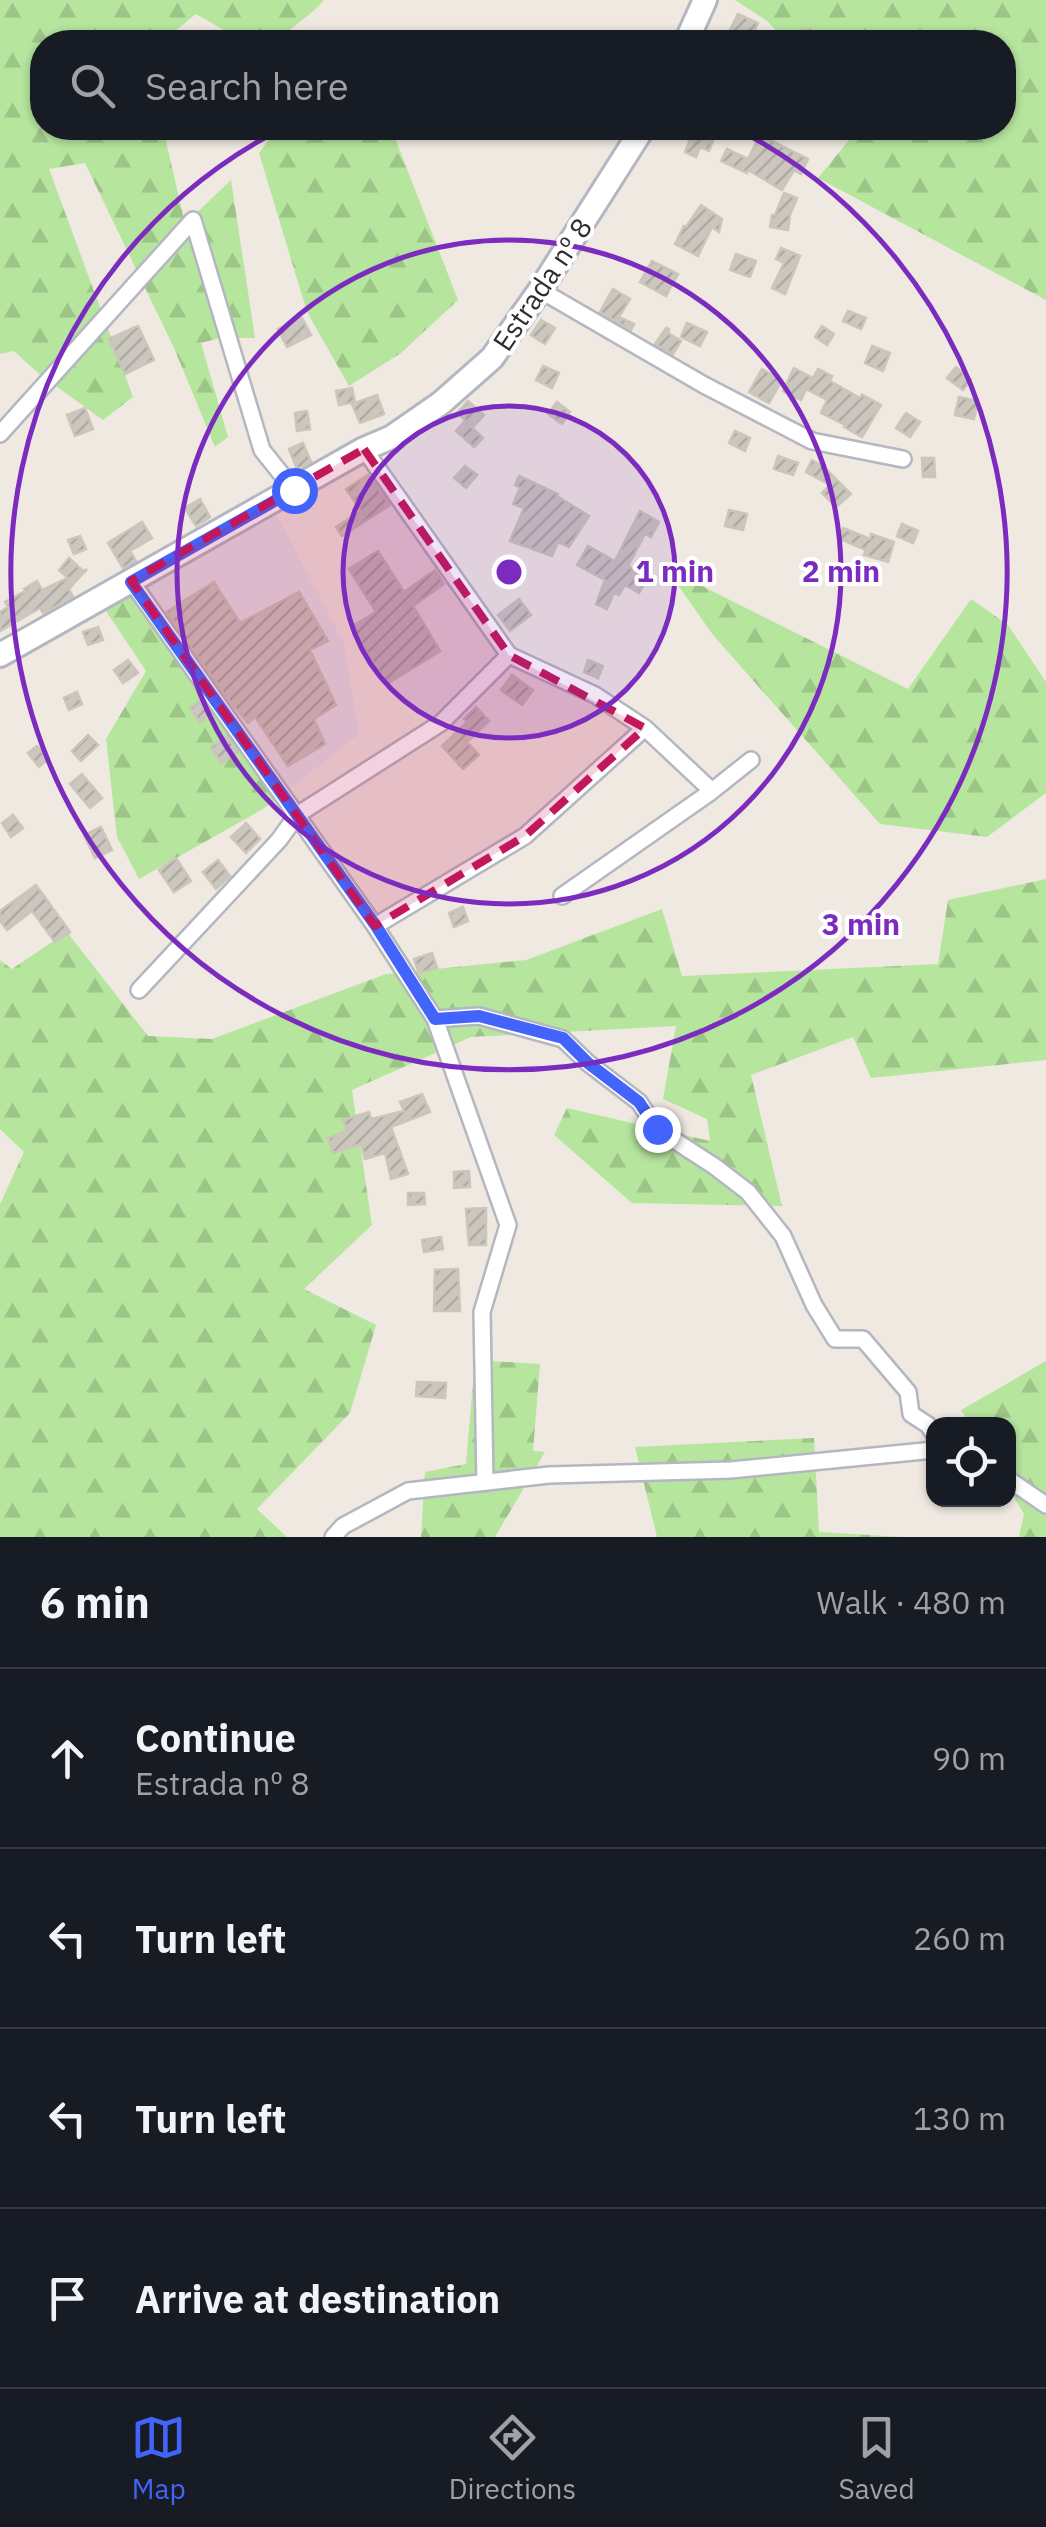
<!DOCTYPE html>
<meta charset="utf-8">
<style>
body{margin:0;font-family:"IBM Plex Sans",sans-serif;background:#20242c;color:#f1f3f6}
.controls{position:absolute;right:30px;bottom:30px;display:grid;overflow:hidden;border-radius:20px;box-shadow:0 2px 8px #0004}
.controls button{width:90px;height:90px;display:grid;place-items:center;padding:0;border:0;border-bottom:2px solid #363941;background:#171b24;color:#f1f3f6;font:50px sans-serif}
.stop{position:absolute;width:30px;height:30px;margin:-22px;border:8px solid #4264fb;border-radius:50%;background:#fff}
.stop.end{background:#4264fb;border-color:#fff;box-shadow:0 2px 10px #0008}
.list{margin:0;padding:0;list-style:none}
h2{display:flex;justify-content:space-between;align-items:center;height:130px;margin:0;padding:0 40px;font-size:42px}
h2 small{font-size:32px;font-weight:400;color:#9ea1a6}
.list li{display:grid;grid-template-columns:65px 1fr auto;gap:30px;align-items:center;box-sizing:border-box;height:180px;padding:0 40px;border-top:2px solid #363941}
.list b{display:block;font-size:38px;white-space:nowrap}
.list p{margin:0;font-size:32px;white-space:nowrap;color:#9ea1a6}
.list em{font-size:32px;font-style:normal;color:#9ea1a6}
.icon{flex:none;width:55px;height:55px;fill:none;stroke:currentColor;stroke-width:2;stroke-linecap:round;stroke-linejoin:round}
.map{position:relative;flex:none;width:1046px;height:1537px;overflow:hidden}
.search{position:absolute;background:#171b24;box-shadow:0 2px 8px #0004;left:30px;right:30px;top:30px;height:110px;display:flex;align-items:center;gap:25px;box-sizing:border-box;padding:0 35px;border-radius:40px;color:#9ea1a6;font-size:38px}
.sheet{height:850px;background:#171b24}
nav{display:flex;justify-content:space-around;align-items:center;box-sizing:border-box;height:140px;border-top:2px solid #363941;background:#171b24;font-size:28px;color:#9ea1a6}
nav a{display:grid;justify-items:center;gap:5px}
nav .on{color:#4264fb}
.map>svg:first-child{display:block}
.industrial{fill:#e3e1e8}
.forest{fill:url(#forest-firs)}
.building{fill:url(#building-hatch);stroke:#cbc5ba;stroke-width:2.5}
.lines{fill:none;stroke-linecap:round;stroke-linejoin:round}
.street-casing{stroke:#b4b7c1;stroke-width:20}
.secondary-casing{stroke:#b4b7c1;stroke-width:28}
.street{stroke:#fff;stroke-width:15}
.secondary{stroke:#fff;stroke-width:22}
.route{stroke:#4264fb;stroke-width:12}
.marked{fill:#c2185b;fill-opacity:0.2;stroke:#c2185b;stroke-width:8;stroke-dasharray:20 12;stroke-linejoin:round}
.ring{fill:none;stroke:#7b2cbf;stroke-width:5}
.labels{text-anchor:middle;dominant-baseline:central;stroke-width:8;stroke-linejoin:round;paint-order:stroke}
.street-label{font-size:28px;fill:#2e2e2e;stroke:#fff}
.centre{fill:#7b2cbf;stroke:#fff;stroke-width:5}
.ring-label{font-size:30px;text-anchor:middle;font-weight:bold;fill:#7b2cbf;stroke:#fff;stroke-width:8;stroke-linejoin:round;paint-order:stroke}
</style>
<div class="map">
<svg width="1046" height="1537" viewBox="0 0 1046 1537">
<defs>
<pattern id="forest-firs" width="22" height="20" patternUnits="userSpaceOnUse" patternTransform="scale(2.5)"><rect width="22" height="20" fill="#b6e59e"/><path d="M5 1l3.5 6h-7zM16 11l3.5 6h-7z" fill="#9dc588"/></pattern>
<pattern id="building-hatch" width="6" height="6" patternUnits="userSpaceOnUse" patternTransform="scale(2.5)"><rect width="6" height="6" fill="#cbc7bf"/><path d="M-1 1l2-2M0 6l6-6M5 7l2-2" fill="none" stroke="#afaba4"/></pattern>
</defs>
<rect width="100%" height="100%" fill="#efe9e1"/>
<path class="industrial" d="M277 515 343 641 359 734 287 791 138 588Z"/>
<path class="forest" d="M0 0H324C310 17 291 26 277 42H245L196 14 162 42H42V128H163L185 224 231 180 255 338H220L201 343 228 437 215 447 174 348 85 163 49 169 133 397 103 420 38 373 14 351 0 354Z
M735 0H1046V300L818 178 859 128H1004V42H787L767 21Z
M278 128H391L458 300 401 353 349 386 307 312 259 153Z
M666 568 908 689 971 599 1008 625 1046 682V793L987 837 880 824 713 635Z
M138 588 287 791 263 809 139 879 117 837 106 739 146 671 102 605Z
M1046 879V1060L871 1078 853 1037 751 1075 782 1206 632 1203 554 1135 567 1108 710 1141 707 1119 663 1099 676 1026 471 1037 352 1090 372 1225 304 1289 376 1325 350 1413 257 1509 287 1537H0V1204L24 1152 0 1129V960L12 969 67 932 148 1036 212 1039 386 974 526 960 662 909 682 976 938 964 948 900Z
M475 1360 540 1364 533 1451 545 1452 495 1537H421L425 1472 466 1464Z
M1046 1361V1537H1019L1024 1514 1009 1489 1008 1424H970L961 1410Z
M814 1438 819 1532 902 1537H657L635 1447Z"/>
<path class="building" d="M738 14 758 23 749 42 729 32Z
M802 29 836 41V42H798Z
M663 128H688L714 138 709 151 700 147 696 157 685 152 690 140Z
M760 135 808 159 801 174 794 170 782 190 748 170 747 173 721 161 727 149 748 159Z
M784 193 797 198 790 215 788 230 770 227 772 215H775Z
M701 205 722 219 719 232 712 227 698 256 675 244 684 226 686 227Z
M781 248 800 256 785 294 772 288 784 263 776 259Z
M736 254 756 261 750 277 730 270Z
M652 261 678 274 666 296 640 282Z
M613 289 630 299 619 317 634 324 631 330 600 312Z
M848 311 866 318 861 329 843 321Z
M302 318 311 335 287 347 278 329Z
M541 320 555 328 545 344 531 335Z
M687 323 707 332 700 346 681 337Z
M138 326 154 360 125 374 109 339Z
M822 326 834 334 827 345 815 337Z
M666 328 669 329 668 333 681 341 673 354 655 344Z
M872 346 890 353 883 371 865 363Z
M543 366 559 373 552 388 536 380Z
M956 367 971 380 963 390 947 378Z
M794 368 813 378 818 369 832 376 830 381 860 398 862 395 881 405 862 437 844 427 845 425 821 413 827 400 806 389 801 400 783 391Z
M762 369 782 380 769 403 749 392Z
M352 388 355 402 339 405 336 391Z
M377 395 384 414 360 423 352 404Z
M959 397 978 401 974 419 955 415Z
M468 401 484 415 473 427 457 413Z
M557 402 570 412 562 424 548 414Z
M85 408 93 429 75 436 67 415Z
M307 411 310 429 297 431 295 413Z
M906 413 920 422 910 437 896 428Z
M465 421 483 438 474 447 456 431Z
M735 431 750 438 745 451 729 443Z
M303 443 311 462 297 469 289 449Z
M778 456 798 463 793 475 774 469Z
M922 458H934L935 477H923Z
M812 460 824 467 851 494 836 507 822 493 830 485 806 472Z
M465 466 477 475 466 488 454 478Z
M368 475 390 505 342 536 336 527 361 511 346 489Z
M519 476 558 494 557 496 589 516 569 547 558 542 552 556 510 541 524 508 513 504 520 488 515 485Z
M200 499 210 517 196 526 185 508Z
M729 510 747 514 743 530 725 526Z
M640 511 659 522 651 537 645 534 628 566 648 577 639 593 625 585 619 595 614 593 607 609 596 604 605 580 577 565 588 546 615 561Z
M142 522 152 538 130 551 136 561 123 568 108 543Z
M902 524 918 531 913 543 897 536Z
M843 528 870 539 871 534 894 542 888 562 864 555 866 550 838 538Z
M80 536 86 549 74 554 68 540Z
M378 551 404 592 435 570 444 584 413 606 440 651 387 684 351 627 376 612 349 569Z
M69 558 83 571 87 569 69 589 73 597 43 613 40 608 0 631V612L8 607 5 602 25 591 24 589 37 581 42 590 68 578 59 570Z
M214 582 240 623 299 592 328 641 310 650 336 705 314 719 325 744 288 766 255 717 248 723 228 699 166 612Z
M519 599 531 615 510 631 498 615Z
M98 627 103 640 88 645 83 632Z
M128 660 138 673 123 683 114 670Z
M588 660 603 666 598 678 584 672Z
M512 675 533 690 522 705 501 690Z
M77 692 82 704 69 710 64 698Z
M201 700 211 713 200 722 190 708Z
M476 707 489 721 467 742 479 755 463 769 442 746 467 722 464 719Z
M88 735 98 745 81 761 72 751Z
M227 736 238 752 221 763 211 747Z
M37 746 48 759 39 767 28 753Z
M82 774 102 798 90 808 70 784Z
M13 815 23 828 11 837 2 823Z
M246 823 260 839 246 853 231 837Z
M101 827 112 850 95 858 84 835Z
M176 858 191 881 174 892 159 870Z
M218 860 230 876 216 889 203 872Z
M36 885 70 932 55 942 32 911 7 930 0 921V911Z
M463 907 468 921 454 927 449 913Z
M432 953 437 968 419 973 414 959Z
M422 1094 430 1112 391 1127 408 1174 391 1179 385 1153 365 1159 361 1144 333 1153 328 1138 347 1131 343 1120 369 1112 371 1119 404 1111 400 1102Z
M469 1171 470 1187 454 1188V1172Z
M408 1193H424L425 1204 408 1205Z
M486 1208V1245H469L466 1209Z
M441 1237 443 1249 424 1252 422 1240Z
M458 1269 460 1311H434L435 1270Z
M417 1382 446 1383 445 1398 416 1396Z"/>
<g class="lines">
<g class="street-casing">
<path id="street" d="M540 290 704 385 812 441 903 459
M0 434 193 220 262 450 294 490
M364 449 509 655 595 695 645 728 712 791
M131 581 375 926 435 1019 508 1225 482 1312 485 1482
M562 896 712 791 751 760
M375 926 525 836 645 728
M139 990 279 840 297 815 441 723 509 655
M435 1019 479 1016 563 1039 588 1063 639 1102 657 1129 714 1166 748 1192 783 1236 814 1305 835 1339H863L908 1392 911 1414 928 1425 934 1434
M1008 1479 1046 1505
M333 1537 343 1526 408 1491 549 1475 731 1470 934 1450"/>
</g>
<g class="secondary-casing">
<path id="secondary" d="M686 42 705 0
M0 655 364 449 392 437 441 403 492 358 540 290 643 128"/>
</g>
<use href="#street" class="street"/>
<use href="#secondary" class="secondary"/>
</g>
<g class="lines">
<path class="route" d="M294 490 131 582 376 926 435 1019 479 1016 563 1038 588 1063 639 1102 657 1129"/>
</g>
<path class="marked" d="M364 449 509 655 645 728 525 836 375 926 131 581Z"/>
<circle cx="509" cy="572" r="166" fill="#7b2cbf" fill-opacity=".12"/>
<g class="ring">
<circle cx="509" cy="572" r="166"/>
<circle cx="509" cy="572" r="332"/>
<path d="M735 128A498 498 0 1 1 283 128"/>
</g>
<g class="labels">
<g class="street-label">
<text transform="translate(542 284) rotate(-56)">Estrada nº 8</text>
</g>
</g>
<circle cx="509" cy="572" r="15" class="centre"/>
<g class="ring-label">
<text x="675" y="582">1 min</text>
<text x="841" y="582">2 min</text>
<text x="861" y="935">3 min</text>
</g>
</svg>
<div class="controls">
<button><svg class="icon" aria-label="locate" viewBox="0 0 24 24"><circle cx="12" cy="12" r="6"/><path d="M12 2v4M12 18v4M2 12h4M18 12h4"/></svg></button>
</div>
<div class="stop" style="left:294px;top:490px"></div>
<div class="stop end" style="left:657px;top:1129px"></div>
<div class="search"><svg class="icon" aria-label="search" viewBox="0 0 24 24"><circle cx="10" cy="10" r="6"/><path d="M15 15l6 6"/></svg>Search here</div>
</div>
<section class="sheet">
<h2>6 min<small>Walk · 480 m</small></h2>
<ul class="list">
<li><svg class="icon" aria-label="ahead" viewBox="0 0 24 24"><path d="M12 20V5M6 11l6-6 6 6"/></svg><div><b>Continue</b><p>Estrada nº 8</p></div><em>90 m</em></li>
<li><svg class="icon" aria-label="left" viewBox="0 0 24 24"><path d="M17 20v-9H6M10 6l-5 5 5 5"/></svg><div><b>Turn left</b></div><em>260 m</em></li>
<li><svg class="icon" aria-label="left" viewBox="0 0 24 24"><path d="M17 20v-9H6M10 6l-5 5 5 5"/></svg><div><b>Turn left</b></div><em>130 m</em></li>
<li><svg class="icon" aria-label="arrive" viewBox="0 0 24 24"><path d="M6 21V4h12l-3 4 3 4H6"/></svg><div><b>Arrive at destination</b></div></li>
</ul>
</section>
<nav>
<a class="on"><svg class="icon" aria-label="map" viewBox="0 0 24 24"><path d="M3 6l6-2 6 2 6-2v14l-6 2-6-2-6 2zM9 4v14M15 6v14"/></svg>Map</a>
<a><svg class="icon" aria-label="directions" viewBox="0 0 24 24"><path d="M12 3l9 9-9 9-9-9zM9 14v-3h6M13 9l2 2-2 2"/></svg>Directions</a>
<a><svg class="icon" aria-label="saved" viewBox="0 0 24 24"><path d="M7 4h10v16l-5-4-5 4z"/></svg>Saved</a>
</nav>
